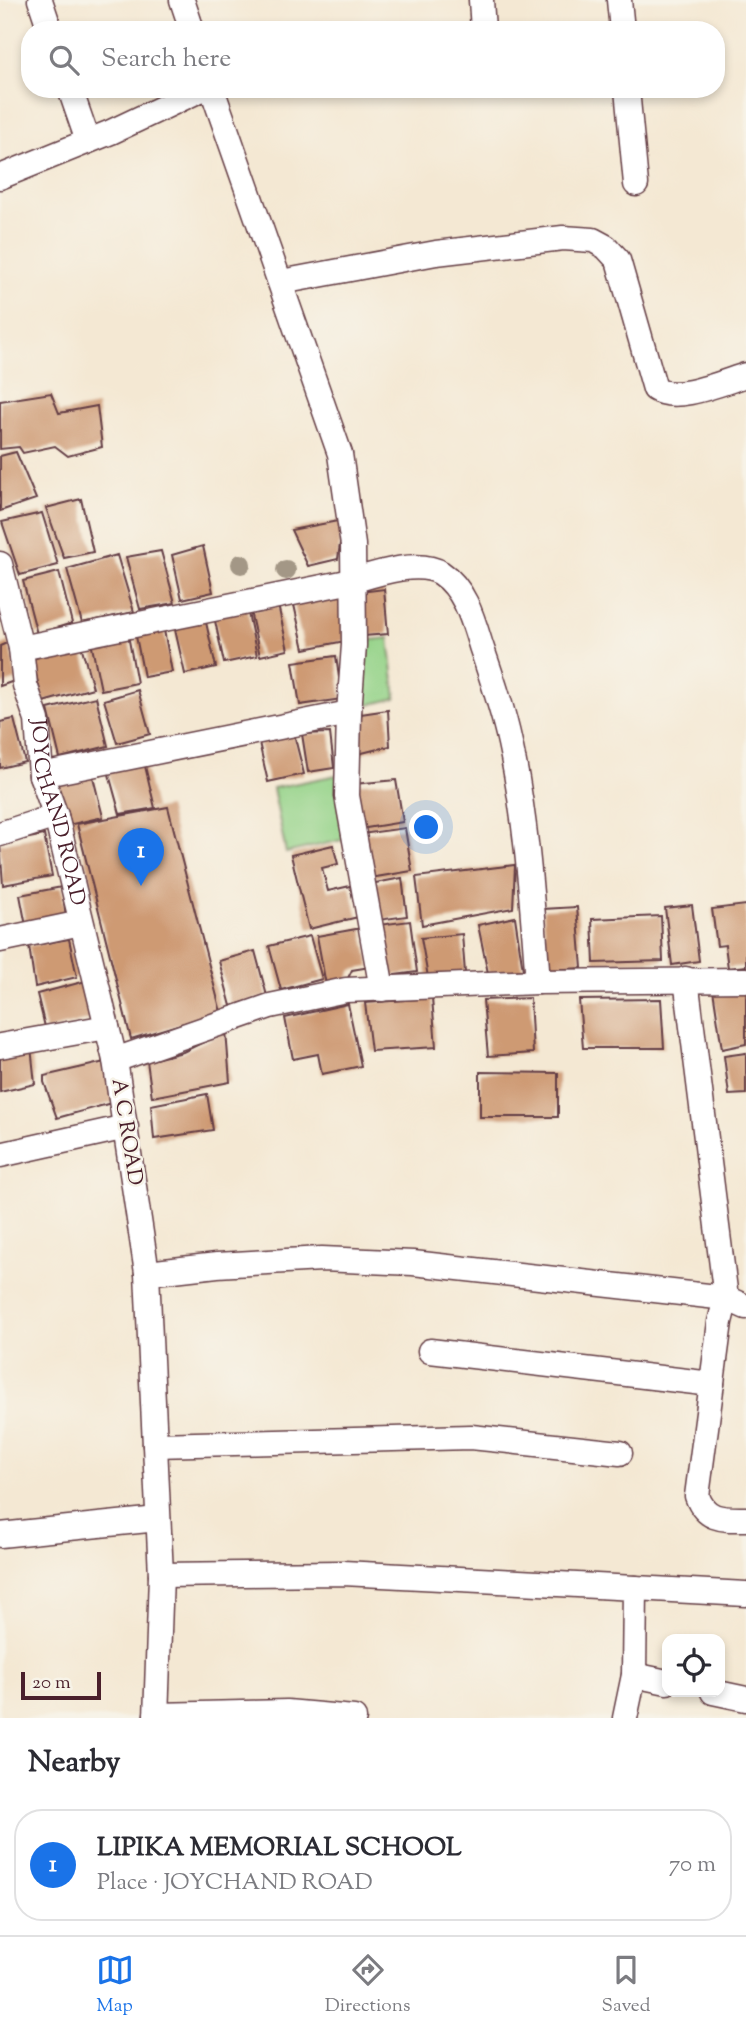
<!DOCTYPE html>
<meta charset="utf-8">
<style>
body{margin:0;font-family:"Sorts Mill Goudy",serif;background:#f2f2f3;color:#2b2b33}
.controls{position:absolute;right:21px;bottom:21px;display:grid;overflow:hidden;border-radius:14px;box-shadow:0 4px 10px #0003}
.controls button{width:63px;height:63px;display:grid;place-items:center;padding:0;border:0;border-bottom:2px solid #e1e1e2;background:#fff;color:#2b2b33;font:35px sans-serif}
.scale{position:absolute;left:21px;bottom:18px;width:80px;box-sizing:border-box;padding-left:7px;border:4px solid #4a1f2b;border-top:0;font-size:19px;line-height:24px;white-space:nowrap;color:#4a1f2b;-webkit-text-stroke:5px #f7f3e8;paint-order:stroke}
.you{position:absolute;left:427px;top:828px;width:24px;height:24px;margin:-18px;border:5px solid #fff;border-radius:50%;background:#1a73e8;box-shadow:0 0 0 10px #1a73e833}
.badge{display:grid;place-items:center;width:46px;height:46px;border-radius:50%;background:#1a73e8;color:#fff;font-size:23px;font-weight:700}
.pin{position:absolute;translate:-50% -58px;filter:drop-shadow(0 2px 4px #0008)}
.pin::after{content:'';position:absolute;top:37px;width:24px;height:21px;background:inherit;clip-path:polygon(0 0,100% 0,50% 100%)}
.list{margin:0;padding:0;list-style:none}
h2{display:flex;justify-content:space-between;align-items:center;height:91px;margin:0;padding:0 28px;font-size:30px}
h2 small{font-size:23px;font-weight:400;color:#7c7c81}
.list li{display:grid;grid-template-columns:46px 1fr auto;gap:21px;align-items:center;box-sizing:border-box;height:112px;margin:0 14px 14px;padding:0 14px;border:2px solid #e1e1e2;border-radius:28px}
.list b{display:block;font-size:26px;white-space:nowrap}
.list p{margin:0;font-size:23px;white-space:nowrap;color:#7c7c81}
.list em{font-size:23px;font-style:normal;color:#7c7c81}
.icon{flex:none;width:38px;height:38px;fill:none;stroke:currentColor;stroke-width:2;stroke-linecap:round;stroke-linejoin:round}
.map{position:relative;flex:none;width:746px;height:1718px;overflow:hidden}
.search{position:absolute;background:#fff;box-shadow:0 4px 10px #0003;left:21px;right:21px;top:21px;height:77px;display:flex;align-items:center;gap:18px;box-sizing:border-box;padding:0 24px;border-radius:28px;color:#7c7c81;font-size:26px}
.sheet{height:217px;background:#fff}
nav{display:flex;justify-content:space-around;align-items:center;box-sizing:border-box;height:98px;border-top:2px solid #e1e1e2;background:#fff;font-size:19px;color:#7c7c81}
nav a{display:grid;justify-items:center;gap:4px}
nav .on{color:#1a73e8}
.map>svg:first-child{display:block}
.green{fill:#95d389;stroke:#70795a;stroke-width:2}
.building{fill:#ce9a73}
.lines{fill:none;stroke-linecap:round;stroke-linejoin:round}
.minor-casing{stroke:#643d44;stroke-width:27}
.minor{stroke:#fff;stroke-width:24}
.tree{fill:#a39786}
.labels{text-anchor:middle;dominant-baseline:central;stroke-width:5;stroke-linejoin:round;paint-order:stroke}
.street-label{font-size:21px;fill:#4a1f2b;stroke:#f7f3e8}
</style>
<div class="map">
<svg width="746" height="1718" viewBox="0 0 746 1718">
<rect width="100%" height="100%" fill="#f7f3e8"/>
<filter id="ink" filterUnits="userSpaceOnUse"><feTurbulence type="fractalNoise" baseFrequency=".0143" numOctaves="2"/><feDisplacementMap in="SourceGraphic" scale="14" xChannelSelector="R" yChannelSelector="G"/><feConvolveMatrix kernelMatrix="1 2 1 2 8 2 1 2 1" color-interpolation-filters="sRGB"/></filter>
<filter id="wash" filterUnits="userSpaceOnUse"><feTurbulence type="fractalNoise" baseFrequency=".00686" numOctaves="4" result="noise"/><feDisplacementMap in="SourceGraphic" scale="28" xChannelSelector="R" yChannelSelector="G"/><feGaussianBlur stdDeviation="1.57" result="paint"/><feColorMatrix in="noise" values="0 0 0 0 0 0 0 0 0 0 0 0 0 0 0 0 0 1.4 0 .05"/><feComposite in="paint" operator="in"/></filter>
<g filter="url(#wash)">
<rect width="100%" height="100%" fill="#f4e8d3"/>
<path class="green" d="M389 638 396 698 357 708 361 641Z
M337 775 346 839 286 853 273 788Z"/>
<g id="blocks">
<path class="building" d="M51 393 59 413 97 406 102 447 68 456 55 446 23 453 19 447 0 449V401Z
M16 452 36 499 0 511V456Z
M81 499 93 552 64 558 46 508Z
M42 513 58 565 20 575 2 522Z
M343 520 338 559 308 566 291 530Z
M203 546 213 592 182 599 172 555Z
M161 551 175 603 140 609 126 557Z
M117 555 134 612 82 623 67 569Z
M59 572 72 623 37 634 23 581Z
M342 584 345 641 304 649 292 596Z
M384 589 388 634 364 636 360 592Z
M278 605 288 650 260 656 250 611Z
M247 608 257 656 224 663 214 616Z
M205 618 216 667 185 674 174 625Z
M163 625 172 672 144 677 135 631Z
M128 635 137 683 101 690 91 642Z
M9 642 17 680 0 686V646Z
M81 645 93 688 43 702 32 659Z
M336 656 342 699 300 705 293 662Z
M138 690 150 734 117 743 104 700Z
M96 697 108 746 60 758 48 709Z
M388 710 390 746 358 754 354 715Z
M14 719 25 762 0 768V722Z
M293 730 304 774 268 782 258 738Z
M330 733 334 768 308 772 302 734Z
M145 766 155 808 120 814 107 767Z
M92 773 103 817 68 825 57 781Z
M396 780 403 822 360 829 354 784Z
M168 807 221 1012 131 1039 77 824Z
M405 828 412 871 370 878 361 834Z
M44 835 52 876 3 885 0 844Z
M333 845 338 864 322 868 328 891 350 886 358 917 309 929 291 855Z
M515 865 513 908 422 925 416 877Z
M402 878 407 916 379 920 370 884Z
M62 887 66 917 26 926 20 895Z
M692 905 699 961 672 965 665 908Z
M746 905V966L728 968 725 945 717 946 712 909Z
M577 907 582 968 548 970 543 909Z
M661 916 663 961 594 963 592 919Z
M515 917 523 970 488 973 478 925Z
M410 921 417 972 388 976 378 925Z
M362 928 370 967 352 970 346 982 326 985 317 936Z
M462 934 465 973 428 977 421 938Z
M310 936 322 979 281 990 269 946Z
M69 939 77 977 35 987 29 946Z
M255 951 267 996 231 1006 219 961Z
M86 981 95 1018 46 1031 37 994Z
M713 990H746V1044L722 1049Z
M432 998 436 1047 371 1051 365 1003Z
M530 998 533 1053 488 1056 483 1000Z
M661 999 664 1048H583L579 1000Z
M348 1004 361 1066 322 1074 318 1054 293 1059 285 1018Z
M226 1031 230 1082 152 1097 147 1061 183 1052Z
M31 1047 35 1084 0 1092V1052Z
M746 1053V1094L729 1095 724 1056Z
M105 1062 115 1102 57 1118 44 1082V1076Z
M480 1072 558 1073V1117H480Z
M207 1094 213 1130 154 1139 151 1105Z"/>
</g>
</g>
<g filter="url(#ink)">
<use href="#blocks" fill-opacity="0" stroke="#643d44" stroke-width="2"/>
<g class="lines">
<g class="minor-casing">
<g id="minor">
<path d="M40 0 50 30"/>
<path d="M182 0 192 30"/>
<path d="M481 0 483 30"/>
<path d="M619 0 622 30"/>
<path d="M70 89 88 141"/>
<path d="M212 89 340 454 353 545 354 645 349 713 347 796 382 989"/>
<path d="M627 89 636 184"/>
<path d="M0 177 111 132 202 89"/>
<path d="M281 282 436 253 563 238 593 240 606 247 618 260 655 389C676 403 723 382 746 375"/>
<path id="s1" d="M0 564 21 648 25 685 37 720 41 775 56 816 115 1060"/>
<path d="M21 648 352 581C375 574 419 559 441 573 465 589 473 620 481 646 492 678 503 710 510 743 527 821 532 903 538 982"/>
<path d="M41 775 349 713"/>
<path d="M0 834 56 816"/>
<path d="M0 940 81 923"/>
<path d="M686 979 726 1298 720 1322 697 1496C706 1521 723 1519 746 1519"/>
<path d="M0 1046 107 1027"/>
<path d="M0 1155 126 1127"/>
<path d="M147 1273 217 1265 322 1259 413 1263 726 1298 746 1307"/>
<path d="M430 1351 712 1384"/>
<path d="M155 1445 471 1437 620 1453"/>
<path d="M0 1535 158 1519"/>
<path d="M161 1575 343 1573 635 1588 634 1675 625 1718"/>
<path d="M635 1588 746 1594"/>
<path d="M634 1675 667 1682"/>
<path d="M713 1692 746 1699"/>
<path d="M156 1715 287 1712 354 1718"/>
<path d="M156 1718 161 1575 147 1273 115 1060 270 1006 346 990 538 982 746 980"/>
</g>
</g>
<use href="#minor" class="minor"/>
</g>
<g class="tree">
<circle cx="241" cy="564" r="10"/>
<circle cx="286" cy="570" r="10"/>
</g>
</g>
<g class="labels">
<g class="street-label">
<text stroke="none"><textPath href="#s1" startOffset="256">JOYCHAND ROAD</textPath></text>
<text transform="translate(126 1132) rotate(81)">A C ROAD</text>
</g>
</g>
</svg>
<div class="controls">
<button><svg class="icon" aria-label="locate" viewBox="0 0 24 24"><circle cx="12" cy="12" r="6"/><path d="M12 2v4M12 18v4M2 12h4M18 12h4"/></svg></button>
</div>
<div class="scale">20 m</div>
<div class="you"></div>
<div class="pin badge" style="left:141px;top:886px">1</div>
<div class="search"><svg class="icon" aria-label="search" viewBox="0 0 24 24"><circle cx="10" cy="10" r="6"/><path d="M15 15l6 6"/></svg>Search here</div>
</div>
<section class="sheet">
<h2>Nearby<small></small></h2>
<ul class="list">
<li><span class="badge">1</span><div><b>LIPIKA MEMORIAL SCHOOL</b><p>Place · JOYCHAND ROAD</p></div><em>70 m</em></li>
</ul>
</section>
<nav>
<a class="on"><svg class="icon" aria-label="map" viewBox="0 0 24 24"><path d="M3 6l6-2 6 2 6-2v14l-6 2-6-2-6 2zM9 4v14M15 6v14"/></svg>Map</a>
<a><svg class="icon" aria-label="directions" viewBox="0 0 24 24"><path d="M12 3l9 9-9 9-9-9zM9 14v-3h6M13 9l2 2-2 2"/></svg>Directions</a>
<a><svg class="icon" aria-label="saved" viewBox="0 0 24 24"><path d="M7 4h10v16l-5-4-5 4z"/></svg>Saved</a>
</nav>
